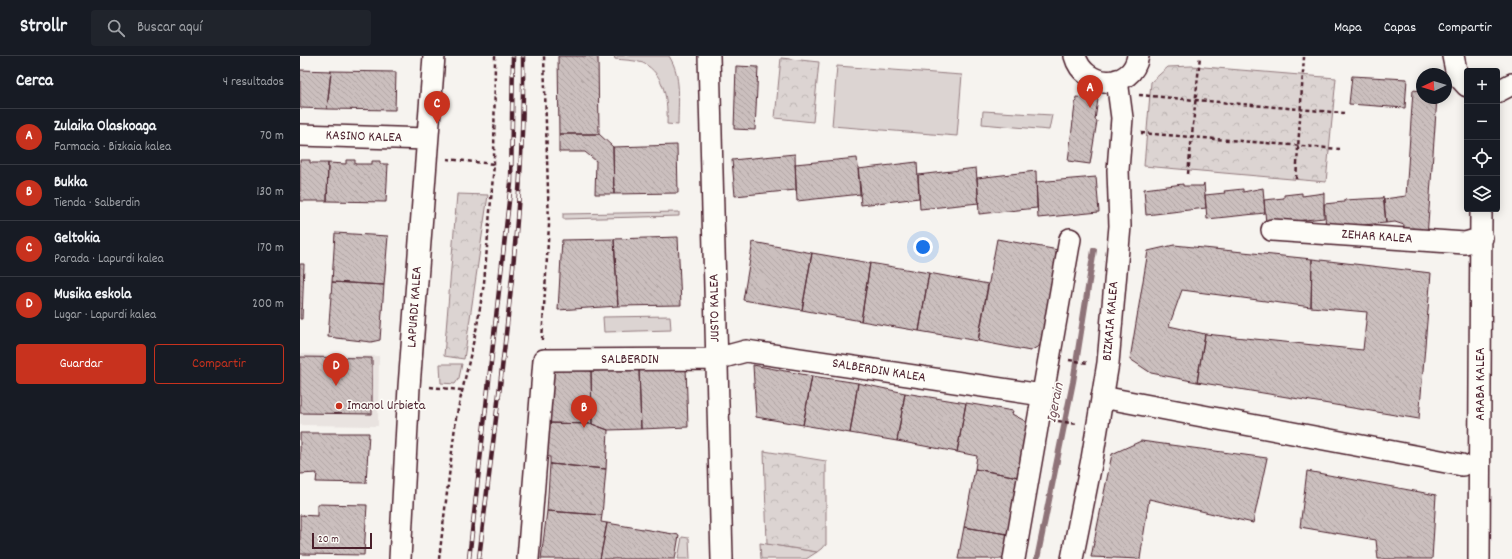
<!DOCTYPE html>
<html lang="es">
<meta charset="utf-8">
<style>
body{margin:0;font-family:Dekko,sans-serif;background:#20242c;color:#f1f3f6}
.controls{position:absolute;right:12px;top:12px;display:grid;overflow:hidden;border-radius:4px;box-shadow:0 2px 10px #0003}
.controls button{width:36px;height:36px;display:grid;place-items:center;padding:0;border:0;border-bottom:1px solid #363941;background:#171b24;color:#f1f3f6;font:20px sans-serif}
.compass{position:absolute;left:1116px;top:12px;width:36px;height:36px;border-radius:50%;background:#171b24;box-shadow:0 2px 10px #0003;rotate:266deg}
.scale{position:absolute;left:12px;bottom:10px;width:60px;box-sizing:border-box;padding-left:4px;border:2px solid #4a1f2b;border-top:0;font-size:11px;line-height:14px;white-space:nowrap;color:#4a1f2b;-webkit-text-stroke:3px #fdfcf7;paint-order:stroke}
.you{position:absolute;left:623px;top:191px;width:14px;height:14px;margin:-10px;border:3px solid #fff;border-radius:50%;background:#1a73e8;box-shadow:0 0 0 6px #1a73e833}
.badge{display:grid;place-items:center;width:26px;height:26px;border-radius:50%;background:#c8321e;color:#fff;font-size:13px;font-weight:700}
.pin{position:absolute;translate:-50% -33px;filter:drop-shadow(0 1px 2px #0008)}
.pin::after{content:'';position:absolute;top:21px;width:14px;height:12px;background:inherit;clip-path:polygon(0 0,100% 0,50% 100%)}
.list{margin:0;padding:0;list-style:none}
h2{display:flex;justify-content:space-between;align-items:center;height:52px;margin:0;padding:0 16px;font-size:17px}
h2 small{font-size:13px;font-weight:400;color:#9ea1a6}
.list li{display:grid;grid-template-columns:26px 1fr auto;gap:12px;align-items:center;box-sizing:border-box;height:56px;padding:0 16px;border-top:1px solid #363941}
.list b{display:block;font-size:15px;white-space:nowrap}
.list p{margin:0;font-size:13px;white-space:nowrap;color:#9ea1a6}
.list em{font-size:13px;font-style:normal;color:#9ea1a6}
.actions{display:flex;gap:8px;padding:12px 16px}
.actions a{flex:1;padding:9px 0;border:1px solid #c8321e;border-radius:4px;text-align:center;font-size:14px;color:#c8321e}
.actions .main{background:#c8321e;color:#fff}
.icon{flex:none;width:22px;height:22px;fill:none;stroke:currentColor;stroke-width:2;stroke-linecap:round;stroke-linejoin:round}
.map{position:relative;flex:none;width:1212px;height:503px;overflow:hidden}
header{display:flex;align-items:center;gap:24px;box-sizing:border-box;height:56px;padding:0 20px;background:#171b24;border-bottom:1px solid #363941}
header strong{font-size:19px}
nav{display:flex;gap:22px;margin-inline-start:auto;font-size:14px}
.search{width:280px;height:36px;background:#20242c;display:flex;align-items:center;gap:10px;box-sizing:border-box;padding:0 14px;border-radius:4px;color:#9ea1a6;font-size:15px}
main{display:flex}
aside{flex:1;background:#171b24}
.map>svg:first-child{display:block}
.built{fill:#e9e3e0}
.grass{fill:#dcd4d2;stroke:#937a7e}
.forest{fill:url(#forest-crowns);stroke:#937a7e}
.lines{fill:none;stroke-linecap:round;stroke-linejoin:round}
.stream{stroke:#8e7378;stroke-width:6}
.building{fill:url(#building-back-hatch);stroke:#4a1f2b}
.street-casing{stroke:#4a1f2b;stroke-width:24}
.path{stroke:#4a1f2b;stroke-width:2.5;stroke-dasharray:4 3;stroke-linecap:butt}
.street{stroke:#fdfcf7;stroke-width:21}
.rail-casing{stroke:#4a1f2b;stroke-width:4.5}
.rail{stroke:#fdfcf7;stroke-width:3;stroke-dasharray:9;stroke-linecap:butt}
.poi-dot{fill:#c8321e;stroke:#fdfcf7;stroke-width:1.5}
.labels{text-anchor:middle;dominant-baseline:central;stroke-width:3;stroke-linejoin:round;paint-order:stroke}
.street-label{font-size:14px;fill:#4a1f2b;stroke:#fdfcf7}
.poi-label{font-size:14px;fill:#4a1f2b;stroke:#fdfcf7;text-anchor:start}
.water-label{font-size:15px;font-style:italic;fill:#725058;stroke:#fdfcf7}
</style>
<header>
<strong>Strollr</strong>
<div class="search"><svg class="icon" aria-label="search" viewBox="0 0 24 24"><circle cx="10" cy="10" r="6"/><path d="M15 15l6 6"/></svg>Buscar aquí</div>
<nav><a>Mapa</a><a>Capas</a><a>Compartir</a></nav>
</header>
<main>
<aside>
<h2>Cerca<small>4 resultados</small></h2>
<ul class="list">
<li><span class="badge">A</span><div><b>Zulaika Olaskoaga</b><p>Farmacia · Bizkaia kalea</p></div><em>70 m</em></li>
<li><span class="badge">B</span><div><b>Bukka</b><p>Tienda · Salberdin</p></div><em>130 m</em></li>
<li><span class="badge">C</span><div><b>Geltokia</b><p>Parada · Lapurdi kalea</p></div><em>170 m</em></li>
<li><span class="badge">D</span><div><b>Musika eskola</b><p>Lugar · Lapurdi kalea</p></div><em>200 m</em></li>
</ul>
<div class="actions"><a class="main">Guardar</a><a>Compartir</a></div>
</aside>
<div class="map">
<svg width="1212" height="503" viewBox="0 0 1212 503">
<defs>
<pattern id="forest-crowns" width="20" height="18" patternUnits="userSpaceOnUse"><rect width="20" height="18" fill="#dcd4d2"/><path d="M2 6a3 3 0 1 1 6 0M12 15a3 3 0 1 1 6 0" fill="none" stroke="#beb6b4"/></pattern>
<pattern id="building-back-hatch" width="6" height="6" patternUnits="userSpaceOnUse"><rect width="6" height="6" fill="#cbbfbe"/><path d="M-1 5l2 2M0 0l6 6M5-1l2 2" fill="none" stroke="#b0a4a3"/></pattern>
</defs>
<rect width="100%" height="100%" fill="#f6f3ef"/>
<filter id="ink" filterUnits="userSpaceOnUse"><feTurbulence type="fractalNoise" baseFrequency=".025" numOctaves="2"/><feDisplacementMap in="SourceGraphic" scale="8" xChannelSelector="R" yChannelSelector="G"/><feConvolveMatrix kernelMatrix="1 2 1 2 8 2 1 2 1" color-interpolation-filters="sRGB"/></filter>
<g filter="url(#ink)">
<path class="built" d="M0 298 79 300 78 370 0 369Z"/>
<path class="grass" d="M314 0H369C382 20 378 46 378 69L367 68C368 45 365 18 343 7 335 4 323 4 315 3Z
M537 10 662 19 657 80 532 70Z
M683 55 752 59 749 74 682 68Z
M379 156V160L263 163V158Z
M370 260 371 274 304 276 303 261Z
M140 308H162L159 322 155 328 141 327Z
M382 481 389 482 390 503H378Z
M460 487 467 488 517 496 506 503H461Z"/>
<path class="forest" d="M481 2 519 6 513 66 475 62Z
M892 10 1036 22 1026 126 844 110 851 26 868 11Z
M157 138 188 139 164 303 144 300Z
M464 395 526 405V489L517 496 467 488Z"/>
<g class="lines">
<path class="stream" d="M737 503 773 326 794 194"/>
</g>
<path class="building" d="M258 0H298L299 78H259Z
M436 10 458 11 455 74 434 73Z
M0 14 31 15 27 53 0 52Z
M31 15 96 16 95 54 27 53Z
M1052 20 1107 23 1105 52 1049 48Z
M1113 34 1122 35V42H1137L1127 181 1104 179V169L1095 166 1086 167 1084 143 1106 140Z
M776 41 798 43 795 64 797 65 790 108 768 105Z
M259 78H299L313 91 314 138H295L296 105 285 96H259Z
M377 89 378 137 314 138 313 91Z
M495 98 496 134 435 140 432 104Z
M557 102 561 138 497 145 495 108Z
M0 104H10V107H28L27 145H0Z
M46 104H55V108H72V105H80V108H88L86 146 27 145 28 107 46 108Z
M617 106 619 142 561 149 558 113Z
M676 112 679 147 620 153 618 119Z
M736 115 737 152 679 158 677 122Z
M796 121 799 156 738 162 736 126Z
M904 127 906 152 846 159 844 133 883 128V130H903Z
M963 132 965 157 907 163 905 139 925 137 924 135 943 133V136Z
M1002 137V140L1024 137V162L966 168 964 144 984 142V139Z
M1083 140 1086 167 1026 172 1024 148 1044 146V144L1082 142Z
M35 177 88 180 84 229 32 226Z
M378 181 381 249 318 250 314 183Z
M314 183 318 250 258 254 262 184Z
M697 183 764 195 748 285 730 295 678 285Z
M453 186 512 197 502 254 443 244Z
M874 189 1012 203 1011 251 882 234 869 270 905 278 897 326 851 317 830 303 848 195Z
M512 197 570 207 561 265 502 254Z
M1012 203 1131 217 1119 363 897 326 905 278 1063 294 1067 256 1011 251Z
M570 207 629 217 619 275 561 265Z
M0 208H4L2 263H0Z
M629 217 688 228 678 285 619 275Z
M32 226 84 229 80 284 71 286 28 281Z
M0 301 72 302V358L0 357Z
M453 309 512 320 503 369 456 361Z
M386 311 388 371 341 373 339 313Z
M250 313 291 315 292 368 247 367Z
M339 313 341 373 308 374 292 368 291 315Z
M512 320 558 327 550 377 503 369Z
M558 327 605 337 597 385 550 377Z
M605 337 666 347 657 396 597 385Z
M666 347 713 355 712 358 725 365 727 370 724 422 675 413 677 400 657 396Z
M247 367 292 368 308 374 306 413 250 408V401L245 400Z
M0 377H69L66 427 16 426 17 417 0 418Z
M841 385 967 402 953 467 849 443 840 503 791 501 812 398Z
M250 408 306 413 302 459 247 455Z
M675 413 724 422 713 479 664 471Z
M1007 415 1136 439 1132 503H1078L1076 484 1000 471Z
M17 448 67 449 64 499 0 498V459L17 460Z
M247 455 302 459 301 466 307 467 300 503H241Z
M307 467 379 479 375 503H300Z
M664 471 713 479 709 503H658Z"/>
<g class="lines">
<g class="street-casing">
<path id="street" d="M409 0 422 503
M775 0C784 33 832 35 838 0
M1153 0 1157 19 1167 30
M1197 36 1212 28
M0 79 127 83
M972 174 1165 187 1182 182
M802 341 1162 409
M100 503 109 331 134 0
M228 503 244 304 416 303 446 295 742 339
M714 503 770 183
M772 503 792 403 808 307 820 170 818 114 822 62 817 24
M1179 503 1181 153"/>
</g>
<path class="path" d="M839 39 1044 57
M841 77 1040 93
M147 103 194 108
M888 118 900 0
M996 123 1004 1
M242 284 249 169 244 0
M769 304 788 307
M130 331 161 334
M758 365 777 368
M139 503 156 362 177 270 184 227 194 108 195 0"/>
<use href="#street" class="street"/>
<g class="rail-casing">
<path id="rail" d="M169 503 211 127 213 0
M179 503C198 336 225 169 223 0"/>
</g>
<use href="#rail" class="rail"/>
</g>
</g>
<circle class="poi-dot" cx="39" cy="350" r="4"/>
<g class="labels">
<g class="street-label">
<text transform="translate(64 81) rotate(2)">KASINO KALEA</text>
<text transform="translate(1077 181) rotate(4)">ZEHAR KALEA</text>
<text transform="translate(115 251) rotate(-86)">LAPURDI KALEA</text>
<text transform="translate(415 252) rotate(-91)">JUSTO KALEA</text>
<text transform="translate(811 265) rotate(-85)">BIZKAIA KALEA</text>
<text x="330" y="304">SALBERDIN</text>
<text transform="translate(579 315) rotate(9)">SALBERDIN KALEA</text>
<text transform="translate(1181 328) rotate(-90)">ARABA KALEA</text>
</g>
<g class="poi-label">
<text x="47" y="350">Imanol Urbieta</text>
</g>
<g class="water-label">
<text transform="translate(756 347) rotate(-79)">Igerain</text>
</g>
</g>
</svg>
<div class="controls">
<button>+</button>
<button>−</button>
<button><svg class="icon" aria-label="locate" viewBox="0 0 24 24"><circle cx="12" cy="12" r="6"/><path d="M12 2v4M12 18v4M2 12h4M18 12h4"/></svg></button>
<button><svg class="icon" aria-label="layers" viewBox="0 0 24 24"><path d="M12 4l9 5-9 5-9-5zM3 14l9 5 9-5"/></svg></button>
</div>
<svg class="compass" viewBox="-18 -18 36 36"><path d="M0-13l5 13h-10z" fill="#e53935"/><path d="M0 13l5-13h-10z" fill="#9ea1a6"/></svg>
<div class="scale">20 m</div>
<div class="you"></div>
<div class="pin badge" style="left:790px;top:52px">A</div>
<div class="pin badge" style="left:284px;top:372px">B</div>
<div class="pin badge" style="left:137px;top:68px">C</div>
<div class="pin badge" style="left:36px;top:330px">D</div>
</div>
</main>
